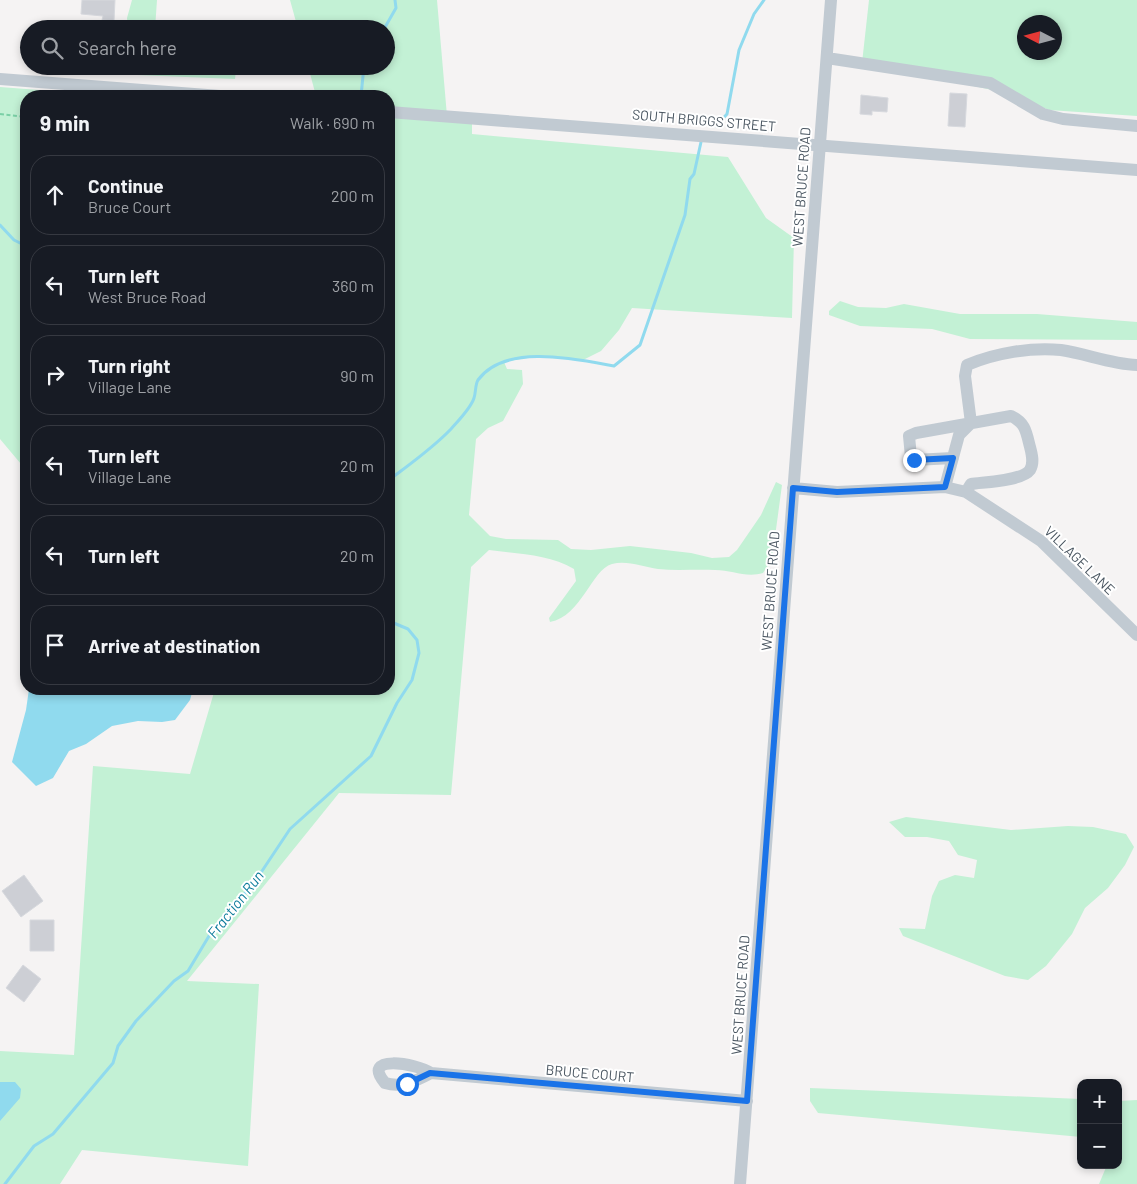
<!DOCTYPE html>
<meta charset="utf-8">
<style>
body{margin:0;font-family:Barlow,sans-serif;background:#20242c;color:#f1f3f6}
.controls{position:absolute;right:15px;bottom:15px;display:grid;overflow:hidden;border-radius:10px;box-shadow:0 2px 8px #0003}
.controls button{width:45px;height:45px;display:grid;place-items:center;padding:0;border:0;border-bottom:1px solid #363941;background:#171b24;color:#f1f3f6;font:25px sans-serif}
.compass{position:absolute;left:1017px;top:15px;width:45px;height:45px;border-radius:50%;background:#171b24;box-shadow:0 2px 8px #0003;rotate:276deg}
.stop{position:absolute;width:15px;height:15px;margin:-11px;border:4px solid #1a73e8;border-radius:50%;background:#fff}
.stop.end{background:#1a73e8;border-color:#fff;box-shadow:0 1px 5px #0008}
.list{margin:0;padding:0;list-style:none}
h2{display:flex;justify-content:space-between;align-items:center;height:65px;margin:0;padding:0 20px;font-size:21px}
h2 small{font-size:16px;font-weight:400;color:#9ea1a6}
.list li{display:grid;grid-template-columns:32px 1fr auto;gap:15px;align-items:center;box-sizing:border-box;height:80px;margin:0 10px 10px;padding:0 10px;border:1px solid #363941;border-radius:20px}
.list b{display:block;font-size:19px;white-space:nowrap}
.list p{margin:0;font-size:16px;white-space:nowrap;color:#9ea1a6}
.list em{font-size:16px;font-style:normal;color:#9ea1a6}
.icon{flex:none;width:28px;height:28px;fill:none;stroke:currentColor;stroke-width:2;stroke-linecap:round;stroke-linejoin:round}
.map{position:relative;flex:none;width:1137px;height:1184px;overflow:hidden}
.search{position:absolute;background:#171b24;box-shadow:0 2px 8px #0003;left:20px;top:20px;width:375px;height:55px;display:flex;align-items:center;gap:12px;box-sizing:border-box;padding:0 18px;border-radius:28px;color:#9ea1a6;font-size:19px}
.panel{position:absolute;background:#171b24;box-shadow:0 2px 8px #0003;left:20px;top:90px;width:375px;height:605px;border-radius:20px}
.map>svg:first-child{display:block}
.green{fill:#c3f1d5;fill-rule:evenodd}
.water{fill:#90daee}
.lines{fill:none;stroke-linecap:round;stroke-linejoin:round}
.stream{stroke:#90daee;stroke-width:3}
.building{fill:#cdcfd5;stroke:#d7d9de}
.path{stroke:#7ad0a6;stroke-width:2;stroke-dasharray:4 2.5;stroke-linecap:butt}
.minor{stroke:#c1cad2;stroke-width:12}
.route{stroke:#1a73e8;stroke-width:6}
.labels{text-anchor:middle;dominant-baseline:central;stroke-width:4;stroke-linejoin:round;paint-order:stroke}
.street-label{font-size:14px;fill:#4a5661;stroke:#fff}
.water-label{font-size:15px;font-style:italic;fill:#0c7c9b;stroke:#fff}
</style>
<div class="map">
<svg width="1137" height="1184" viewBox="0 0 1137 1184">
<rect width="100%" height="100%" fill="#f5f3f3"/>
<path class="green" d="M132 0H157L155 29H128L127 18Z
M290 0H437L447 116 472 117V134L728 157 766 218 794 238 792 318 632 308 619 330 601 351 583 360 532 357 504 362 507 369 522 370 523 384 503 421 488 428 476 439 469 515 490 536 506 539 558 540 571 549 591 550 630 546 691 553 712 558 729 557 737 550 761 515 776 482 782 485 772 559 763 573C746 578 732 570 715 570 696 569 677 571 658 569 643 567 627 560 612 564 591 570 582 616 550 622L549 618 576 581 574 569C549 554 518 554 489 550L471 567 451 795 339 793 187 981 259 984 248 1166 82 1150 60 1184H0V1051L74 1055 93 766 190 774 215 689H389V96H316L308 66H386V29H298Z
M869 0H1137V116L1049 110 1007 93 862 63ZM1024 22H1054V52H1024Z
M122 66H203L236 70 235 79 137 75 121 68Z
M0 87 117 96H26V470L0 439Z
M840 301 858 307 886 308 904 304 960 314H1037L1137 322V340L970 339 932 329 860 326 829 315V311Z
M906 817 1011 830 1068 826 1093 827 1126 834 1134 847 1125 865 1108 888 1085 908 1072 934 1046 966 1028 980 1005 976 903 936 899 928 925 929 932 896 939 881 955 875 974 878 977 860 958 855 949 841 927 837H905L889 822Z
M810 1088 1081 1099V1137L818 1113 810 1101Z
M1137 1100V1184H1099L1107 1165H1118V1101Z"/>
<path class="water" d="M29 689H193L190 700 175 720 162 722 138 721 112 726 86 744 69 751 53 778 36 786 12 762 26 710Z
M0 1082H15L21 1089 20 1098 0 1121Z"/>
<g class="lines">
<path class="stream" d="M384 29 396 8 395 0
M361 96 364 66
M716 126 727 114 739 50 754 14 764 0
M0 225 14 240 26 246
M389 480C410 464 433 448 451 429 458 421 471 408 474 398 476 392 475 385 478 380 505 343 576 359 614 366L640 345 685 215 690 179 694 174 701 142
M5 1184 34 1146 53 1134 113 1063 118 1046 136 1021 174 981 188 971 209 936 256 880 290 829 371 756 397 703 412 680 419 653 417 640 408 629 389 621"/>
</g>
<path class="building" d="M82 0H115L114 21 102 20 103 16 81 14Z
M950 93 967 94 965 127 948 126Z
M861 95 888 98 887 112 872 111V115L860 114Z
M24 875 43 901 21 917 2 891Z
M30 920H54V951H30Z
M23 965 41 979 24 1002 6 988Z"/>
<g class="lines">
<path class="path" d="M0 114 26 117"/>
<path class="minor" d="M827 58 990 83 1043 114 1063 119 1137 126
M0 79 220 96
M389 112 1137 170
M953 458 914 460 911 457 909 436 916 433 1011 416C1024 422 1026 430 1029 443 1031 451 1035 462 1030 470 1022 481 984 482 971 484L966 492
M945 487 959 435 971 423 965 376 967 365C995 353 1031 347 1061 350 1087 354 1111 364 1137 365
M793 488 837 492 945 487 966 492 1041 541 1137 635
M431 1073C416 1081 402 1088 385 1083 360 1054 416 1063 431 1073L747 1101
M740 1184 831 0"/>
</g>
<g class="lines">
<path class="route" d="M407 1084 430 1073 747 1101 793 488 837 492 945 487 953 458 914 460"/>
</g>
<g class="labels">
<g class="street-label">
<text transform="translate(704 120) rotate(5)">SOUTH BRIGGS STREET</text>
<text transform="translate(801 187) rotate(-86)">WEST BRUCE ROAD</text>
<text transform="translate(1080 560) rotate(44)">VILLAGE LANE</text>
<text transform="translate(770 591) rotate(-86)">WEST BRUCE ROAD</text>
<text transform="translate(740 995) rotate(-86)">WEST BRUCE ROAD</text>
<text transform="translate(590 1073) rotate(5)">BRUCE COURT</text>
</g>
<g class="water-label">
<text transform="translate(235 904) rotate(-52)">Fraction Run</text>
</g>
</g>
</svg>
<div class="controls">
<button>+</button>
<button>−</button>
</div>
<svg class="compass" viewBox="-18 -18 36 36"><path d="M0-13l5 13h-10z" fill="#e53935"/><path d="M0 13l5-13h-10z" fill="#9ea1a6"/></svg>
<div class="stop" style="left:407px;top:1084px"></div>
<div class="stop end" style="left:914px;top:460px"></div>
<div class="search"><svg class="icon" aria-label="search" viewBox="0 0 24 24"><circle cx="10" cy="10" r="6"/><path d="M15 15l6 6"/></svg>Search here</div>
<section class="panel">
<h2>9 min<small>Walk · 690 m</small></h2>
<ul class="list">
<li><svg class="icon" aria-label="ahead" viewBox="0 0 24 24"><path d="M12 20V5M6 11l6-6 6 6"/></svg><div><b>Continue</b><p>Bruce Court</p></div><em>200 m</em></li>
<li><svg class="icon" aria-label="left" viewBox="0 0 24 24"><path d="M17 20v-9H6M10 6l-5 5 5 5"/></svg><div><b>Turn left</b><p>West Bruce Road</p></div><em>360 m</em></li>
<li><svg class="icon" aria-label="right" viewBox="0 0 24 24"><path d="M7 20v-9h11M14 6l5 5-5 5"/></svg><div><b>Turn right</b><p>Village Lane</p></div><em>90 m</em></li>
<li><svg class="icon" aria-label="left" viewBox="0 0 24 24"><path d="M17 20v-9H6M10 6l-5 5 5 5"/></svg><div><b>Turn left</b><p>Village Lane</p></div><em>20 m</em></li>
<li><svg class="icon" aria-label="left" viewBox="0 0 24 24"><path d="M17 20v-9H6M10 6l-5 5 5 5"/></svg><div><b>Turn left</b></div><em>20 m</em></li>
<li><svg class="icon" aria-label="arrive" viewBox="0 0 24 24"><path d="M6 21V4h12l-3 4 3 4H6"/></svg><div><b>Arrive at destination</b></div></li>
</ul>
</section>
</div>
